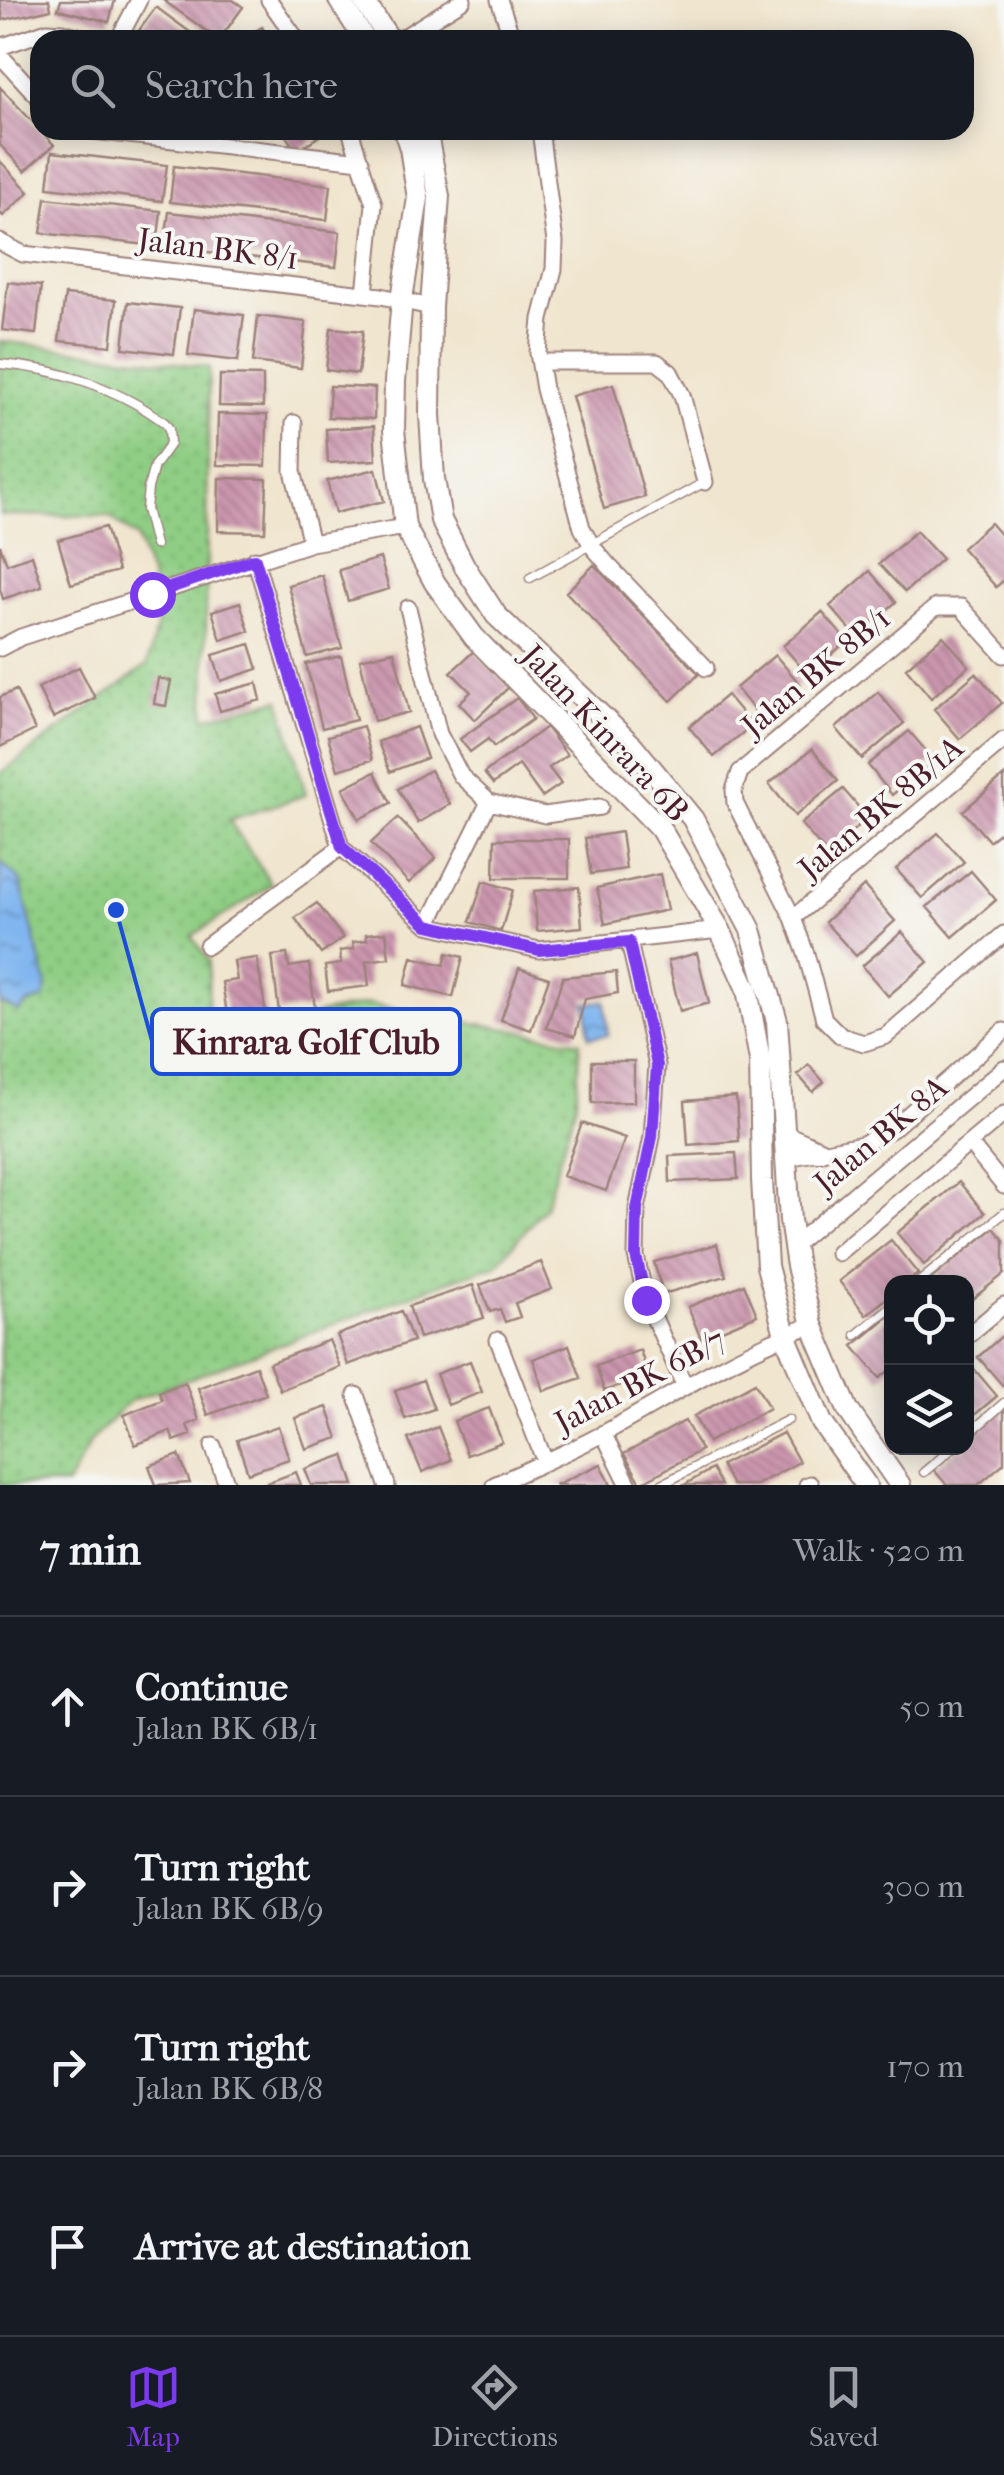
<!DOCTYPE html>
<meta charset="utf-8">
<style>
body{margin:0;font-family:"IM FELL French Canon",serif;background:#242831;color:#f1f3f6}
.controls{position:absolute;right:30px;bottom:30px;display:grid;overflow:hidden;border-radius:20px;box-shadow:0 5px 25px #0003}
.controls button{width:90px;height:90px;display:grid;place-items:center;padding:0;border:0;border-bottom:2px solid #363941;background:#171b24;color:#f1f3f6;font:50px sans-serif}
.stop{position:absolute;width:30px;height:30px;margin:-22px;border:8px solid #7c3aed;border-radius:50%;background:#fff}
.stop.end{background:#7c3aed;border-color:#fff;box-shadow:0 2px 10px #0008}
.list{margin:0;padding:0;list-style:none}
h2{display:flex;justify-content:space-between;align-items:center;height:130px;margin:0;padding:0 40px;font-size:42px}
h2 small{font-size:32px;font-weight:400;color:#9ea1a6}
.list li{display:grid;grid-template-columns:65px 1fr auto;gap:30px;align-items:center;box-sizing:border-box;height:180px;padding:0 40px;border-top:2px solid #363941}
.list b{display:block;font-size:38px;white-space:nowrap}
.list p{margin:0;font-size:32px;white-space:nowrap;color:#9ea1a6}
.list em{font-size:32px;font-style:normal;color:#9ea1a6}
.icon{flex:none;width:55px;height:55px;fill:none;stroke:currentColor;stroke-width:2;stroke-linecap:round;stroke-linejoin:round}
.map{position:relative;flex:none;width:1004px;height:1485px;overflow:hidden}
.search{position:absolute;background:#171b24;box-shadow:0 5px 25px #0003;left:30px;right:30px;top:30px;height:110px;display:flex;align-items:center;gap:25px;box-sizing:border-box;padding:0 35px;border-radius:30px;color:#9ea1a6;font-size:38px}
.sheet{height:850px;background:#171b24}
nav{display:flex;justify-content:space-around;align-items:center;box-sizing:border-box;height:140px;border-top:2px solid #363941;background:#171b24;font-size:28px;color:#9ea1a6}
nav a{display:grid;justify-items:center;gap:5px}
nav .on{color:#7c3aed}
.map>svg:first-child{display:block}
.grass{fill:url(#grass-dots);stroke:#6c7658;stroke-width:2.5}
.water{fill:url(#water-ripples);stroke:#656a8d;stroke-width:2.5}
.building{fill:url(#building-back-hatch)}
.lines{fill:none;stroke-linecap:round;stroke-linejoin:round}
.service-casing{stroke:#9d827c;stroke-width:11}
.minor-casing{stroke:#9d827c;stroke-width:19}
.tertiary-casing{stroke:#9d827c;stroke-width:24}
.service{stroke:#fff;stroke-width:8}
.minor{stroke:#fff;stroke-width:15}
.tertiary{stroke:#fff;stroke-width:20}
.route{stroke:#7c3aed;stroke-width:12}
.labels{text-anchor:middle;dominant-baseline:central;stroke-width:8;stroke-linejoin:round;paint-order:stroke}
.street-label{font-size:32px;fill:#4a1f2b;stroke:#f6f6f2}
.leader{fill:none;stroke:#1d4ed8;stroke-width:4}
.callout-dot{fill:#1d4ed8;stroke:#f6f6f2;stroke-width:4}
.callout{fill:#f6f6f2;stroke:#1d4ed8;stroke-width:4}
.callout-label{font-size:35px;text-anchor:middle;font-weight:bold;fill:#4a1f2b}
</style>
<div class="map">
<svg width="1004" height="1485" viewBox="0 0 1004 1485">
<defs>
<pattern id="grass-dots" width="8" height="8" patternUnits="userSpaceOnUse" patternTransform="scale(2.5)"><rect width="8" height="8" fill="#8fce84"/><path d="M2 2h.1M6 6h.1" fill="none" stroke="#7db072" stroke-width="1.8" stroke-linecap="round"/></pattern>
<pattern id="water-ripples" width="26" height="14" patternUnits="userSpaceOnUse" patternTransform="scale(2.5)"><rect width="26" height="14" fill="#80b6ef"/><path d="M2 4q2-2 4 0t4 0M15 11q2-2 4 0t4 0" fill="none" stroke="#6b93c2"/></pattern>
<pattern id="building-back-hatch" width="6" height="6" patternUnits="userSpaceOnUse" patternTransform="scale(2.5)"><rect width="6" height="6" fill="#cb96ae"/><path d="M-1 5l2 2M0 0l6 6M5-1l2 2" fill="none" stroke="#a77a8e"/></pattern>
</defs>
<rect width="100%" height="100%" fill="#f6f6f2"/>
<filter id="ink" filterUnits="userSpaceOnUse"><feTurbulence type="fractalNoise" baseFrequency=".01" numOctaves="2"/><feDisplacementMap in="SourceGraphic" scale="20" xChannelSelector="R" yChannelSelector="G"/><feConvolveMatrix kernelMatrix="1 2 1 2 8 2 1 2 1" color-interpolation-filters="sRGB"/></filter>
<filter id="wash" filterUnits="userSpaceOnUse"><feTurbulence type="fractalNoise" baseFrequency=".0048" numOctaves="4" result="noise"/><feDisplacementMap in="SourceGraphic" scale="40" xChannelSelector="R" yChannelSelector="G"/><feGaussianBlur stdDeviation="2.25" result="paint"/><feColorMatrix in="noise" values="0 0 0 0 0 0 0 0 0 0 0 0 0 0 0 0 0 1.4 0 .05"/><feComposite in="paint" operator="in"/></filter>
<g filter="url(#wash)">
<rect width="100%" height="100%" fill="#f0e5ce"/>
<path class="grass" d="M0 341 209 367 205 718 280 699 306 795 229 820 272 885 192 936 209 961 207 1052 270 1045 319 1014 368 1004 580 1042 576 1103 545 1207 496 1265 445 1282 130 1401 91 1441 67 1485H0V774L147 665 161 608 137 538 108 516 0 515Z"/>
<path class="water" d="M0 862 20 880 47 986 44 999 27 1004 19 1012 0 1003Z
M605 1001 608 1035 589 1037 586 1003Z"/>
<g id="blocks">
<path class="building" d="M0 0H49L51 9 3 20Z
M61 0H115L109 22 58 9Z
M163 0H233L243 7 219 40Z
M156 7 168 16 201 40H141L135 36Z
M262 27 270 40H242Z
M0 87 54 145 25 171 0 145Z
M282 130H329L296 151Z
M52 152 167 165 162 201 48 187Z
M0 161 29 192 3 216 0 213Z
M174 166 331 185 327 220 170 202Z
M46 198 161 211 157 246 41 233Z
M169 212 340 232 336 267 164 247Z
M8 282 41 286 36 334 2 330Z
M65 295 116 300 111 346 59 341Z
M128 302 180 308 174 354 123 348Z
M194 309 244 315 238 361 188 355Z
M258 316 306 322 301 368 253 362Z
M331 328 363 331 358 374 326 370Z
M220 375 263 376V407L219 406Z
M613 384 645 497 604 509 572 396Z
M330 386 375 388 374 419 328 417Z
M218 414 267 415 266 466 217 465Z
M374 426 376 460 328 463 326 429Z
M376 469 384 501 335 513 327 481Z
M219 478 267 479 265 532 218 531Z
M990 523 1004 539V580L996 587 962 548Z
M105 527 118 571 71 584 58 540Z
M916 531 942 559 905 592 879 564Z
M0 545 7 564 32 555 42 586 3 599 0 589Z
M380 558 389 589 348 601 339 570Z
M594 565 699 674 671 701 566 592Z
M870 571 896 602 856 636 830 606Z
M322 575 342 648 307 657 288 585Z
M240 602 249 631 221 640 212 611Z
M822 612 847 641 808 675 783 646Z
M943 636 969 666 931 698 906 668Z
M250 644 258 669 221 681 213 655Z
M394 651 409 712 374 721 360 659Z
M474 651 509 687 475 720 459 703 471 692 451 672Z
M775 655 800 684 760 717 736 688Z
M341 656 356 720 322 728 306 664Z
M79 667 95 698 53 718 38 688Z
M976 673 1002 703 960 739 934 709Z
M158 678 171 681 166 706 154 704Z
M257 683 261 700 220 711 215 694Z
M16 690 35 730 0 747V697Z
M878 692 904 723 862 759 836 728Z
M727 695 752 725 714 757 689 727Z
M517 698 533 719 494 747 488 739 470 752 460 739Z
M363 726 372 760 338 770 328 736Z
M416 727 427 758 390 772 378 742Z
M546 727 567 755 549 768 561 784 542 797 519 765 493 784 484 773Z
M909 731 934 760 892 795 868 765Z
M812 749 838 781 795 816 769 784Z
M430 770 450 804 418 823 398 789Z
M375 772 391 803 359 819 343 788Z
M1004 776V829L989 841 963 811Z
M843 789 868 818 826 853 801 824Z
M398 818 436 858 409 883 371 843Z
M621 832 626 869 591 874 585 838Z
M938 833 964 862 922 898 896 869Z
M495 839H569V878H494Z
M971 871 996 900 953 937 927 907Z
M660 874 667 910 605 924 597 888Z
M483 881 513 890 501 931 470 922Z
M864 886 895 921 856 956 825 922Z
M579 887 582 927 537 931 534 891Z
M317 903 343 938 321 954 295 918Z
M386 932 389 958 366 961 369 986 328 991 325 966 341 964 340 951 354 949 353 942 367 940 366 934Z
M902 932 928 962 888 996 862 966Z
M447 953 463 957 453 997 405 985 412 957 444 965Z
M697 953 709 1003 680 1011 668 961Z
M287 954 289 967 309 964 315 1008 279 1012 272 956Z
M257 958 266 1015 228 1020 222 982 237 980 234 961Z
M519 968 549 978 531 1030 501 1020Z
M616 972 618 993 585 999 575 1036 546 1028 563 977Z
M592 1061H634V1102L592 1103Z
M809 1065 824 1082 813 1092 798 1075Z
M736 1097 739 1141 688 1145 685 1101Z
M582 1123 625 1138 606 1191 563 1176Z
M736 1153 738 1179 670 1182 669 1156Z
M959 1182 985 1213 924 1265 897 1233Z
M994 1228 1004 1240V1274L966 1304V1282H936L932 1278Z
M891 1240 918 1274 907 1282H891V1295L866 1315 839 1281Z
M717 1244 726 1276 663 1294 654 1262Z
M541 1262 552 1289 515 1303 520 1317 505 1322 500 1309 490 1312 480 1285Z
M744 1284 757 1315 701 1339 688 1307Z
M473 1285 484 1318 419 1338 409 1306Z
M401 1311 413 1341 348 1365 337 1335Z
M891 1314V1369L880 1378 853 1346Z
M1004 1334V1387L978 1357Z
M329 1340 340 1367 280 1390 269 1363Z
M569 1345 581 1378 544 1391 533 1359Z
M640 1350 648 1375 604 1391 596 1366Z
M470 1361 482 1392 448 1405 436 1374Z
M970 1364 997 1396 966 1422V1367Z
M256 1366 266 1394 208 1415 198 1388Z
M423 1380 434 1409 405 1419 395 1391Z
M185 1382 199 1420 187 1425 191 1435 174 1441 170 1431 135 1445 124 1415 162 1400 159 1392Z
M755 1383 769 1408 708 1442 694 1416Z
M327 1407 338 1438 306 1449 295 1418Z
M489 1408 502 1442 467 1455 454 1421Z
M1004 1409V1463L978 1485H947L933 1469 959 1448H966V1441Z
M685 1421 701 1450 641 1483 624 1454Z
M278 1426 289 1459 248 1473 237 1440Z
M438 1427 451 1460 422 1472 408 1439Z
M783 1433 799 1462 756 1485H732L721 1465Z
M179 1455 190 1483 156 1485 149 1466Z
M344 1455 354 1485H311L305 1469Z
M601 1464 611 1485H555Z
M712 1469 721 1485H684Z
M296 1472 301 1485H261Z"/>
</g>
</g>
<g filter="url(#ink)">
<use href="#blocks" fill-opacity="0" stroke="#9d827c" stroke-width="2.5"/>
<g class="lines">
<g class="service-casing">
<path id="service" d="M0 364C57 368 119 388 165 423L169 429 170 444 154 466 148 488 146 509 155 545
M530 578 705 482
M919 1282 1004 1213
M856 1335 892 1306
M966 1436 1004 1403
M924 1472 953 1448
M660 1485 788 1420"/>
</g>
<g class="minor-casing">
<path id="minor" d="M269 0 297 40
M499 0 513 40
M118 40 139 0
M399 40 463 0
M0 47 47 31 62 32 92 40
M0 55 40 99
M83 130 361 161
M350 130 374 204 365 294
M540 130 555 242 554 269 541 319 538 353 544 389 582 528 592 546 608 565 706 668
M0 242 23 254 381 296 431 307
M540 362H657L670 372 682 395 705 482
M294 423 293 471 311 543
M255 559 341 847 428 925 539 950 720 930
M408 608 439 734 461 776 489 802 545 815 600 807
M0 648 21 637 311 543 405 527
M1004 655 961 607H936L740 772 734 790 735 803 793 918 806 954 824 1019 841 1036 864 1043 886 1036 1004 934
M793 918 1004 740
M428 925 489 802
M629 942 657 1065 652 1137 637 1209 636 1256 646 1300 685 1387
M207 946 341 847
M970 1144 1004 1186
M787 1158 863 1144 892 1129 1004 1031
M794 1245 1004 1068
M838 1253 1004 1114
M966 1337 1004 1305
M498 1340 545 1462
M356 1395 387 1485
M603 1433 629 1485
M213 1446 227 1485
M494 1485C531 1468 570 1452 606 1432 673 1395 740 1351 812 1325
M807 1485 810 1484"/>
</g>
<g class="tertiary-casing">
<path id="tertiary" d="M339 0 365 40
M363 0 390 40
M404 130 410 148 418 198 402 299 395 381 394 430 405 527 435 583 474 637 660 828 720 930 747 989 760 1060 762 1180 767 1266 785 1335 822 1423 866 1485
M426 130 439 196 431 307 430 415 434 479 441 520 465 567 496 615 634 747 693 819 751 930 777 1021 790 1220 797 1266 812 1325 848 1410 900 1485
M785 1136 819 1151"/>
</g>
<use href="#service" class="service"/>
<use href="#minor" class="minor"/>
<use href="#tertiary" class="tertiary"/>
</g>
</g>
<g class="lines" filter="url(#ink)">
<path class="route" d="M152 594 255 559 342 847 428 925 539 950 629 942 657 1065 652 1137 637 1209 636 1256 646 1300"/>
</g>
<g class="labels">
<g class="street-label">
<text transform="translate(218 249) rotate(7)">Jalan BK 8/1</text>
<text transform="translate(816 672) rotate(-40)">Jalan BK 8B/1</text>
<text transform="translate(605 733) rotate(47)">Jalan Kinrara 6B</text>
<text transform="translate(881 808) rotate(-40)">Jalan BK 8B/1A</text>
<text transform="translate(881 1135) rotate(-40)">Jalan BK 8A</text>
<text transform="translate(640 1381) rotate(-28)">Jalan BK 6B/7</text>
</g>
</g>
<path class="leader" d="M116 910L152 1041"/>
<circle class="callout-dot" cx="116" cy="910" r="10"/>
<rect class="callout" x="152" y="1009" width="308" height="65" rx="10"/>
<g class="callout-label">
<text x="306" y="1054">Kinrara Golf Club</text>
</g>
</svg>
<div class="controls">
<button><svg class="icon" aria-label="locate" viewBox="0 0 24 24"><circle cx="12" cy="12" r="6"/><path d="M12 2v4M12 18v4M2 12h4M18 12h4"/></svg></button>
<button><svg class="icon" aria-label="layers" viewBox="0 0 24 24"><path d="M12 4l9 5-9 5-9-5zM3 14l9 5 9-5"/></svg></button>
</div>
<div class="stop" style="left:152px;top:594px"></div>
<div class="stop end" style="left:646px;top:1300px"></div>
<div class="search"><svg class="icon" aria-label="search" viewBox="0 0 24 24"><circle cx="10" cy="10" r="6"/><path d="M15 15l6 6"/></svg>Search here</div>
</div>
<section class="sheet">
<h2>7 min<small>Walk · 520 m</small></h2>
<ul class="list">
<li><svg class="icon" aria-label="ahead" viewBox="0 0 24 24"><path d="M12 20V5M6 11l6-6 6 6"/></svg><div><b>Continue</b><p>Jalan BK 6B/1</p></div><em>50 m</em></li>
<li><svg class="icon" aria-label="right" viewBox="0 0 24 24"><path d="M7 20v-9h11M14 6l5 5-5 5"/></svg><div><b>Turn right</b><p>Jalan BK 6B/9</p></div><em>300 m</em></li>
<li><svg class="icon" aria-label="right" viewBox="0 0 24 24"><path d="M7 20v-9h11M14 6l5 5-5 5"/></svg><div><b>Turn right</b><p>Jalan BK 6B/8</p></div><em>170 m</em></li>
<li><svg class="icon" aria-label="arrive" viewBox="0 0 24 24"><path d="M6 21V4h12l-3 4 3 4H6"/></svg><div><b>Arrive at destination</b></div></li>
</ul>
</section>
<nav>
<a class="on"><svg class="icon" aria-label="map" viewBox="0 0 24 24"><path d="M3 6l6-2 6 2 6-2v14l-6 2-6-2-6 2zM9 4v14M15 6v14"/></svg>Map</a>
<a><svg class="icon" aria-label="directions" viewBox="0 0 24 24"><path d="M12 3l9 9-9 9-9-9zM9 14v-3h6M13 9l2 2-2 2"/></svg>Directions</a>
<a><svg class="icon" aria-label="saved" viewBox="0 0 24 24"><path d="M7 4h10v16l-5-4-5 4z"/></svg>Saved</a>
</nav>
